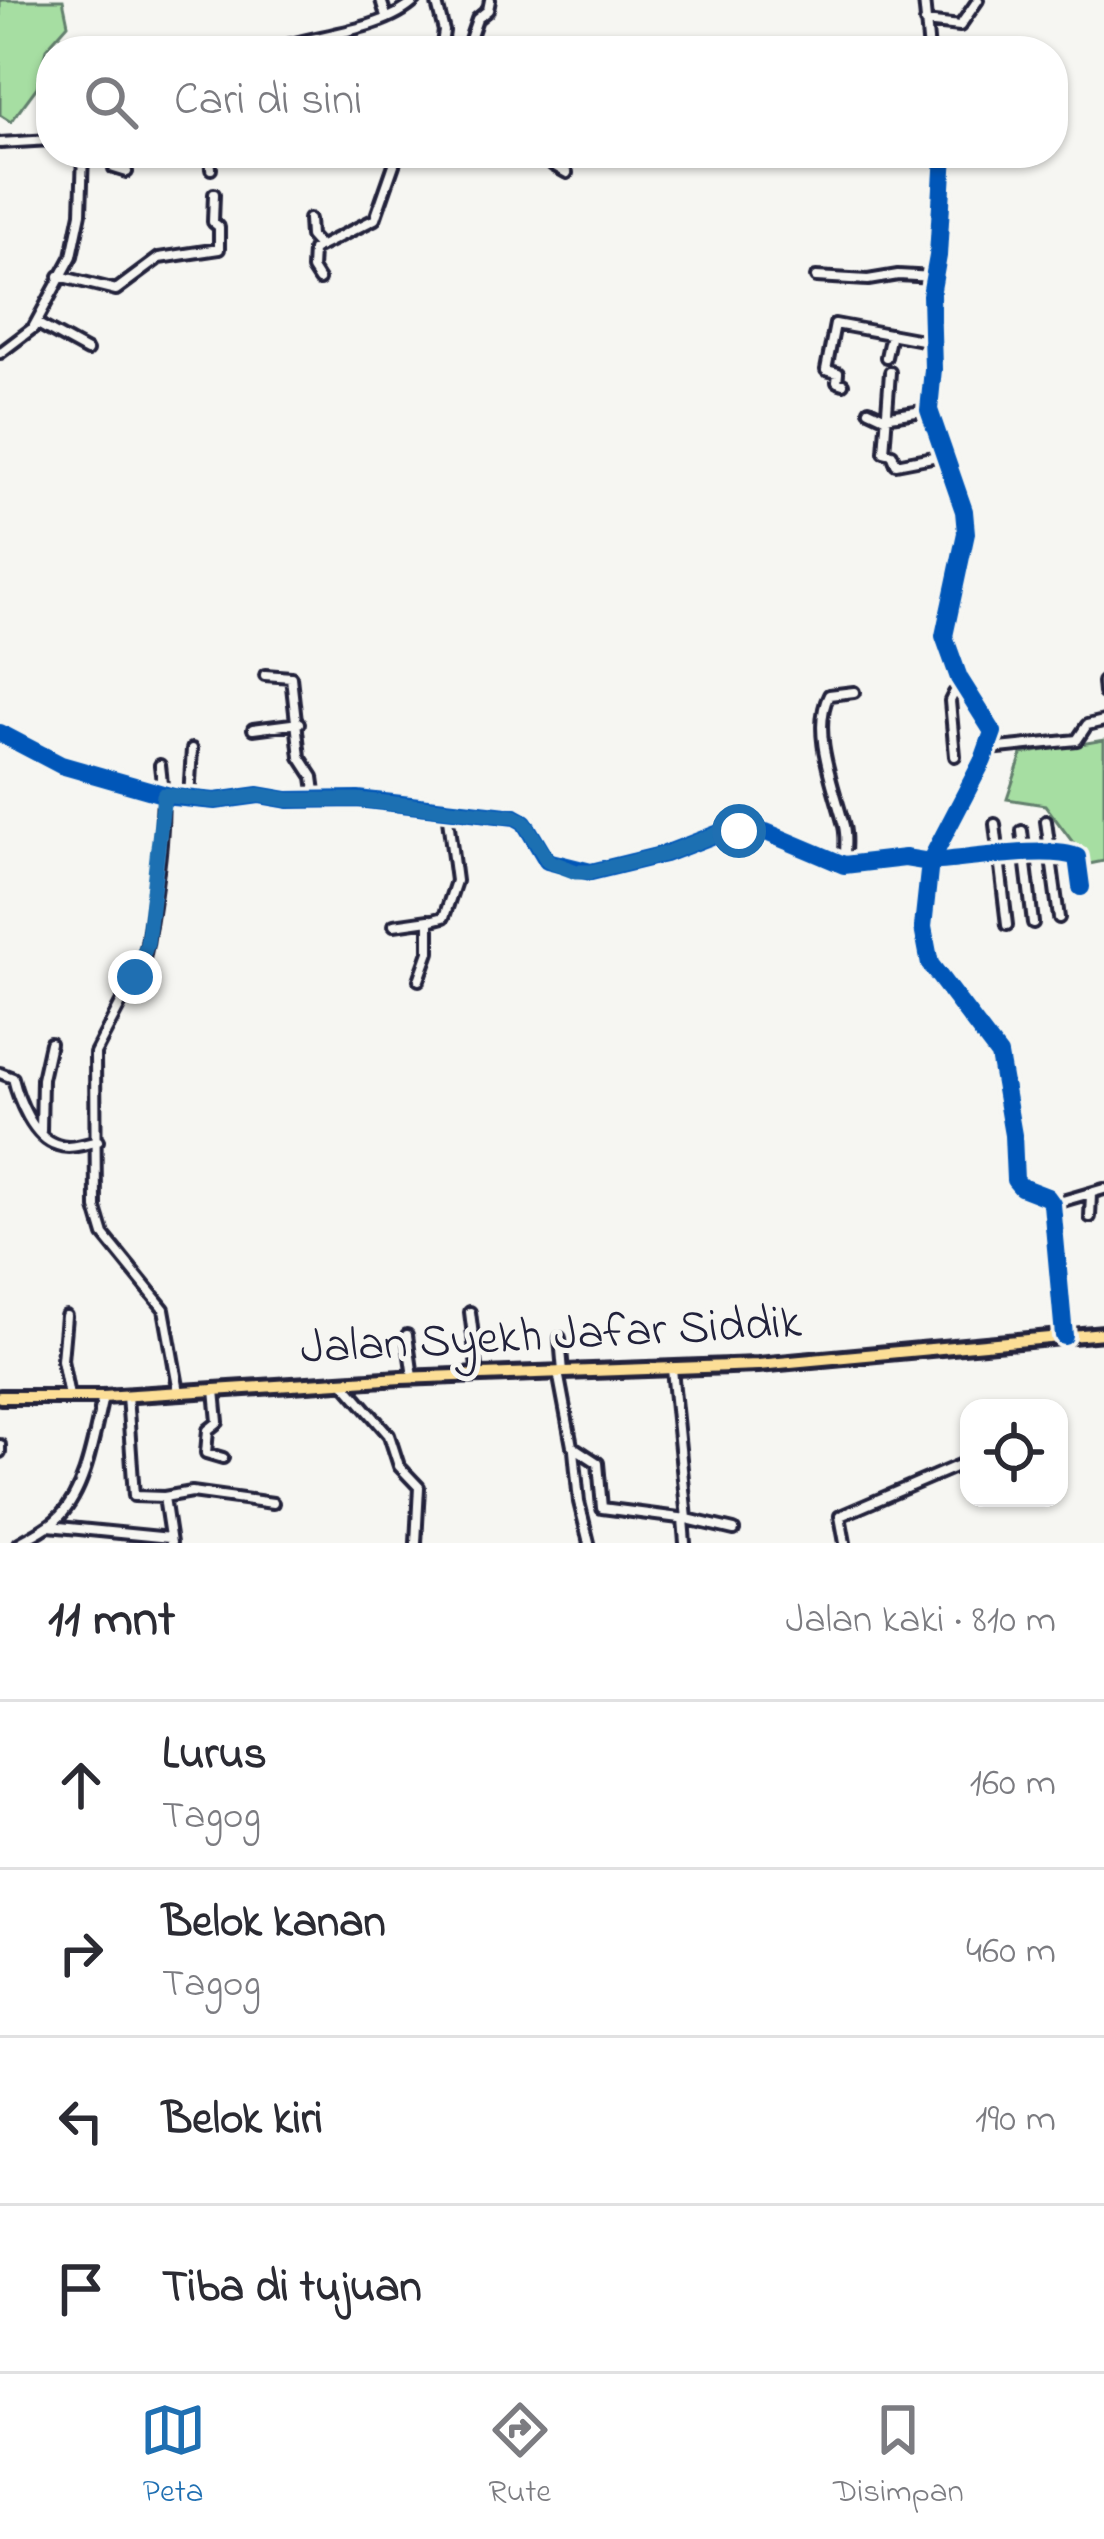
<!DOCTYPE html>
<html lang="id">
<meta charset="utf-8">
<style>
body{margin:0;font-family:"Indie Flower",sans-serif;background:#f2f2f3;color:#2b2b33}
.controls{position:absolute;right:36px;bottom:36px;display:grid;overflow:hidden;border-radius:24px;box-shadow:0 3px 9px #0004}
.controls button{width:108px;height:108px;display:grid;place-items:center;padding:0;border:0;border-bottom:3px solid #e1e1e2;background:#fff;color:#2b2b33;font:60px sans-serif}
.stop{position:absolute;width:36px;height:36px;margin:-27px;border:9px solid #1f6fb2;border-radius:50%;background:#fff}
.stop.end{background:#1f6fb2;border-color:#fff;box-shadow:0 3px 12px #0008}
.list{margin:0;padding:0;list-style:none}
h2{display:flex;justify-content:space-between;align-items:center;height:156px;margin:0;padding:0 48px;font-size:51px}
h2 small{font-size:39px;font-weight:400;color:#7c7c81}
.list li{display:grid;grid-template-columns:78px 1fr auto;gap:36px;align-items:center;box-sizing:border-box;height:168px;padding:0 48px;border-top:3px solid #e1e1e2}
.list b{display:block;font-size:45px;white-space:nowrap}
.list p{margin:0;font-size:39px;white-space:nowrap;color:#7c7c81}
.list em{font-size:39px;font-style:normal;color:#7c7c81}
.icon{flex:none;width:66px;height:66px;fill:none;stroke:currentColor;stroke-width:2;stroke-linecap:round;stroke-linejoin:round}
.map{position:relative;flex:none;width:1104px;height:1543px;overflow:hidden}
.search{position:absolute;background:#fff;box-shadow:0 3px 9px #0004;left:36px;right:36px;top:36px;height:132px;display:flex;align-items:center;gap:30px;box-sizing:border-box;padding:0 42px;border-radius:48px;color:#7c7c81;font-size:45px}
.sheet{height:828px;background:#fff}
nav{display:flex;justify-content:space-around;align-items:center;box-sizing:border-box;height:168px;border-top:3px solid #e1e1e2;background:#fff;font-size:33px;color:#7c7c81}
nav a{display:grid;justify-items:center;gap:6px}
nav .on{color:#1f6fb2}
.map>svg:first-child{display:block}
.green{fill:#a6dea2;stroke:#64806e;stroke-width:3}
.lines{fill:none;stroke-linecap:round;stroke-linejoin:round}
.minor-casing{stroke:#22223b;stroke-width:16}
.major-casing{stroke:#22223b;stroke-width:20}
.minor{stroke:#f6f6f2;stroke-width:8}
.major{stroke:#fcde96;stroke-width:10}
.cycleway-casing{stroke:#f6f6f2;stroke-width:26}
.cycleway{stroke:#0057b8;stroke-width:18}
.route{stroke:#1f6fb2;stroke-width:15}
.labels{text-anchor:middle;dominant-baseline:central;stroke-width:10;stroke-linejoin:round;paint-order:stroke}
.street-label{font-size:48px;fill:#22223b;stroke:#f6f6f2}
</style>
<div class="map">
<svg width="1104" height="1543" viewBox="0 0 1104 1543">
<rect width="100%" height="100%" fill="#f6f6f2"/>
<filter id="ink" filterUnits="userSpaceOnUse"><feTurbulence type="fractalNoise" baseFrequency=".00833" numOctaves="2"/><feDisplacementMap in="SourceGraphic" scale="24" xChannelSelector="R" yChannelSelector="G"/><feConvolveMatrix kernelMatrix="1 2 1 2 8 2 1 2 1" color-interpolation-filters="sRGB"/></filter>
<g filter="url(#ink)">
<path class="green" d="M0 0H63L68 24 46 49 37 87 11 122 0 115Z
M1104 740V861L1089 864 1045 805 1007 799 1022 754Z"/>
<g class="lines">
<g class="minor-casing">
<path id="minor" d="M381 0 386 16
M436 0 444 31 441 51
M924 0 929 51
M925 22 960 26 978 0
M268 51C311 34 382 33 416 0
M466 51 477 19 488 10 490 0
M0 143 51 140
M114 153V168L127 172
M210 153 211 169
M549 153 553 165 567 173
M944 153 938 256 931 295 933 369 929 410 964 511 966 533 944 636 959 678 993 732 983 760 930 862C965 860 1048 845 1077 857L1081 887
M309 219 310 236 319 246
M59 276 116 290 159 258 219 249V227L213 222 214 194
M816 277 868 280 898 275 934 277
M319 280 312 269 313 250 375 219 398 153
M36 323 87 351
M0 353 33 328 72 256 81 213 83 153
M886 357 891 334
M890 372 884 452 892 454 896 464 943 455
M843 384 837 382 838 373 826 370 835 324 933 342
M869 410 884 417 929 410
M265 675 291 677 300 757 313 777 316 799
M1103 682 1104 693
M253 729 299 723
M0 733 61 765 173 797 215 801 259 795 288 800 358 799 515 817 524 822 547 861 591 872 665 854 722 832 739 831 766 832 844 865 905 858 930 862 923 927 930 964 999 1055 1013 1135 1015 1180 1021 1187 1047 1197 1052 1204 1064 1336
M989 749 1077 740 1087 725 1104 721
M955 756 950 701 954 693 965 689
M160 765C168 825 156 885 147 944L144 959 95 1053 96 1208 104 1235 164 1309 179 1392
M189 798 192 749
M1046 821 1059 918
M995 824 1007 925
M1022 831 1033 923
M844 865C845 853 847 839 844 826 835 789 810 730 829 695L854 692
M394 925 429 920
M419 980 429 952V921L444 917 456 881 447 811
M0 1073 13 1078C18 1099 33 1138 57 1145 70 1150 85 1144 98 1141
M41 1131 42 1079 50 1043
M1052 1204 1104 1189
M1090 1217 1091 1194
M470 1312 478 1375
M66 1316 62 1360 69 1396
M407 1335 413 1377
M560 1338 563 1372
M558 1372 572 1446 598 1463 602 1508 687 1519 672 1369
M343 1382 389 1435 399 1466 419 1487 416 1543
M215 1390 218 1422 208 1430 206 1453 223 1458
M127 1395 134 1496 164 1497 192 1492 273 1503
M0 1445V1452
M574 1450 579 1502 589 1543
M164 1497 171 1543
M683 1519 685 1543
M687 1519 734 1530
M49 1526 170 1538
M19 1543C32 1535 49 1528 60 1516 87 1488 94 1434 103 1397
M845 1543 840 1516 969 1461"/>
</g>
<g class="major-casing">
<path id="major" d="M0 1397H103L401 1378 758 1365 1104 1333"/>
</g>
<use href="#minor" class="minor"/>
<use href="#major" class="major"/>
<g class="cycleway-casing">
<path id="cycleway" d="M944 153 938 256 931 295 933 369 929 410 964 511 966 533 944 636 959 678 993 732 983 760 930 862C965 860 1048 845 1077 857L1081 887
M0 733 61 765 173 797 215 801 259 795 288 800 358 799 515 817 524 822 547 861 591 872 665 854 722 832 739 831 766 832 844 865 905 858 930 862 923 927 930 964 999 1055 1013 1135 1015 1180 1021 1187 1047 1197 1052 1204 1064 1336"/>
</g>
<use href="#cycleway" class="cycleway"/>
</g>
</g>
<g class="lines" filter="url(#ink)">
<path class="route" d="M135 977 147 944 164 795 215 801 259 795 288 800H358L515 817 524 822 548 861 576 872H591L665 854 722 832 739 831"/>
</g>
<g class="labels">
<g class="street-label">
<text transform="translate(551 1337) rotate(-3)">Jalan Syekh Jafar Siddik</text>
</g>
</g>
</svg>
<div class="controls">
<button><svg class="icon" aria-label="locate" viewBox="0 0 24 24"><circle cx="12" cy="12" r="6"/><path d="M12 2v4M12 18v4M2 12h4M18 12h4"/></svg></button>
</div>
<div class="stop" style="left:739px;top:831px"></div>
<div class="stop end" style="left:135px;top:977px"></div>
<div class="search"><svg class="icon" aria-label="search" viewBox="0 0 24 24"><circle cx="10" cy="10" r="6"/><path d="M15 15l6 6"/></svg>Cari di sini</div>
</div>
<section class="sheet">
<h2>11 mnt<small>Jalan kaki · 810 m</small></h2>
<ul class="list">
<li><svg class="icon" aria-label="ahead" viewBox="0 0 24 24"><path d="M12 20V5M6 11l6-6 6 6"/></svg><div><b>Lurus</b><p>Tagog</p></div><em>160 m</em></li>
<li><svg class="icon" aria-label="right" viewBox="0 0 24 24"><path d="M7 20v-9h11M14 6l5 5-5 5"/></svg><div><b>Belok kanan</b><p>Tagog</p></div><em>460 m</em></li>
<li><svg class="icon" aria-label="left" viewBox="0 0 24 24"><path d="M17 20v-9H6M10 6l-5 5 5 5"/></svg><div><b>Belok kiri</b></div><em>190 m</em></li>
<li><svg class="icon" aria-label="arrive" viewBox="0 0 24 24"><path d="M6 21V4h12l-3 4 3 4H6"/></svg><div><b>Tiba di tujuan</b></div></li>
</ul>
</section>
<nav>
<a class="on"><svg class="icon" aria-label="map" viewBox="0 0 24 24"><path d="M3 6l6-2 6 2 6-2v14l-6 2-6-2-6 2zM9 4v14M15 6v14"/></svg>Peta</a>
<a><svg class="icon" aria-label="directions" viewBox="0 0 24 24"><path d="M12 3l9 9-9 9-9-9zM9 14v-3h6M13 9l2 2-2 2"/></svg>Rute</a>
<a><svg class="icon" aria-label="saved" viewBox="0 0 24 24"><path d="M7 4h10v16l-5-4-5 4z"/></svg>Disimpan</a>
</nav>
